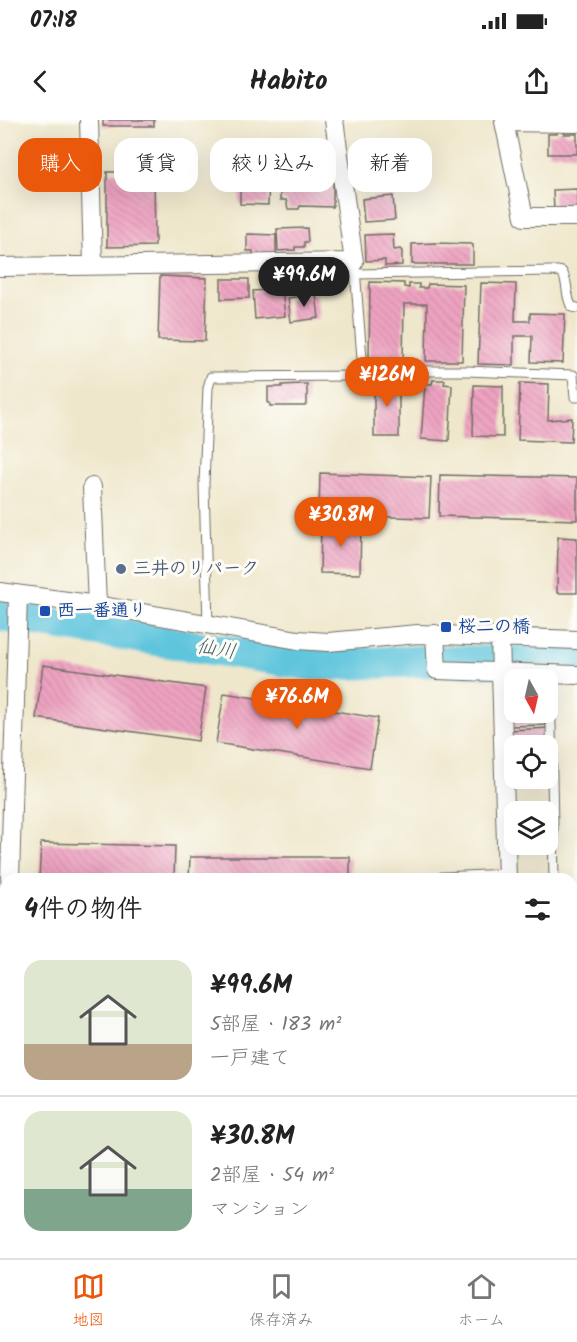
<!DOCTYPE html>
<html lang="ja">
<meta charset="utf-8">
<style>
:root{--surface:#fff;--page:#f2f2f2;--text:#222;--muted:#767676;--line:#e0e0e0;--accent:#ea580c}
body{margin:0;font-family:Kalam,"Klee One",sans-serif;background:var(--page);color:var(--text);height:100vh;display:flex;flex-direction:column;font-size:22px;white-space:nowrap}
*{box-sizing:border-box;margin:0}
p{font-size:20px;color:var(--muted)}
.icon{flex:none;width:33px;height:33px;fill:none;stroke:currentColor;stroke-width:2;stroke-linecap:round;stroke-linejoin:round}
.map{position:relative;flex:1;overflow:hidden}
.panel{position:absolute;left:0px;top:753px;width:578px;height:386px;display:flex;flex-direction:column;background:var(--surface);border-radius:18px 18px 0 0;box-shadow:0 6px 24px #0002}
.panel>*{flex:none}
.banner{position:absolute;left:18px;top:18px;width:542px;height:54px;display:flex;gap:12px}
.needle{width:39px;rotate:172deg}
.tools{position:absolute;left:504px;top:549px;display:grid;gap:12px}
.tools a{display:grid;place-items:center;width:54px;height:54px;border-radius:12px;background:var(--surface);box-shadow:0 6px 24px #0002;font-size:30px}
.price{position:absolute;translate:-50% -51px;padding:0 14px;border-radius:21px;background:var(--accent);color:#fff;font-size:20px;line-height:39px;filter:drop-shadow(0 2px 3px #0008)}
.price::after{content:'';position:absolute;left:50%;top:36px;width:18px;height:14px;margin-left:-9px;background:inherit;clip-path:polygon(0 0,100% 0,50% 100%)}
.price.selected{background:#222;color:#fff}
ul{padding:0;list-style:none}
li{display:flex;align-items:center;gap:18px;height:150px;padding:0 24px}
li+li{border-top:2px solid var(--line)}
li span{display:grid;place-items:center;flex:none;width:168px;height:120px;border-radius:18px;color:#555}
li>.icon{margin-inline-start:auto}
span .icon{width:72px;height:72px;fill:#fffc;stroke-width:1}
li b{font-size:26px}
h2{display:flex;justify-content:space-between;align-items:center;height:72px;padding:0 24px;font-size:26px}
.pill{padding:0 21px;border-radius:18px;background:var(--surface);box-shadow:0 6px 24px #0002;font-size:21px;line-height:54px}
.pill.selected{background:var(--accent);color:#fff}
.status{display:flex;justify-content:space-between;align-items:center;height:42px;padding:0 30px;background:var(--surface);direction:ltr}
.status svg{height:16px;fill:currentColor}
header{display:flex;justify-content:space-between;align-items:center;height:78px;padding:0 24px;background:var(--surface);font-size:27px;font-weight:700}
.tab-bar{display:flex;justify-content:space-around;align-items:center;height:84px;border-top:2px solid var(--line);background:var(--surface);font-size:16px;color:var(--muted)}
.tab-bar a{display:grid;justify-items:center;gap:3px}
.tab-bar .selected{color:var(--accent)}
.map>svg:first-child{display:block}
.lines{fill:none;stroke-linecap:round;stroke-linejoin:round}
.river{stroke:#5fc5dd;stroke-width:32}
.building{fill:url(#building-back-hatch)}
.lane-casing{stroke:#706d63;stroke-width:11}
.street-casing{stroke:#706d63;stroke-width:20}
.path{stroke:#706d63;stroke-width:3;stroke-dasharray:1.5 4.5;stroke-linecap:butt}
.lane{stroke:#fff;stroke-width:9}
.street{stroke:#fff;stroke-width:18}
.service-dot{fill:#5c6f8a;stroke:#fdfcf7;stroke-width:2}
.transit-dot{fill:#1a4fb4;stroke:#fdfcf7;stroke-width:2}
.labels{text-anchor:middle;dominant-baseline:central;stroke-width:6;stroke-linejoin:round;paint-order:stroke}
.service-label{font-size:18px;font-weight:bold;fill:#4e5e75;stroke:#fdfcf7;text-anchor:start}
.transit-label{font-size:18px;font-weight:bold;fill:#164399;stroke:#fdfcf7;text-anchor:start}
.water-label{font-size:20px;font-style:italic;fill:#3d6169;stroke:#fdfcf7}
</style>
<div class="status"><b>07:18</b><svg viewBox="0 0 49 12"><path d="M0 12V9h3v3zM5 12V6h3v6zM10 12V3h3v9zM15 12V0h3v12zM26 1h20v11H26zM47 4h2v5h-2z"/></svg></div>
<header><svg class="icon" aria-label="back" viewBox="0 0 24 24"><path d="M15 5l-7 7 7 7"/></svg>Habito<svg class="icon" aria-label="share" viewBox="0 0 24 24"><path d="M12 15V3M7 8l5-5 5 5M5 13v7h14v-7"/></svg></header>
<div class="map">
<svg width="577" height="1138" viewBox="0 0 577 1138">
<defs>
<pattern id="building-back-hatch" width="6" height="6" patternUnits="userSpaceOnUse" patternTransform="scale(1.5)"><rect width="6" height="6" fill="#eea3c1"/><path d="M-1 5l2 2M0 0l6 6M5-1l2 2" fill="none" stroke="#cc8ca6"/></pattern>
</defs>
<rect width="100%" height="100%" fill="#fdfcf7"/>
<filter id="ink" filterUnits="userSpaceOnUse"><feTurbulence type="fractalNoise" baseFrequency=".0167" numOctaves="2"/><feDisplacementMap in="SourceGraphic" scale="12" xChannelSelector="R" yChannelSelector="G"/><feConvolveMatrix kernelMatrix="1 2 1 2 8 2 1 2 1" color-interpolation-filters="sRGB"/></filter>
<filter id="wash" filterUnits="userSpaceOnUse"><feTurbulence type="fractalNoise" baseFrequency=".008" numOctaves="4" result="noise"/><feDisplacementMap in="SourceGraphic" scale="24" xChannelSelector="R" yChannelSelector="G"/><feGaussianBlur stdDeviation="1.35" result="paint"/><feColorMatrix in="noise" values="0 0 0 0 0 0 0 0 0 0 0 0 0 0 0 0 0 1.4 0 .05"/><feComposite in="paint" operator="in"/></filter>
<g filter="url(#wash)">
<rect width="100%" height="100%" fill="#efe7cb"/>
<g class="lines">
<!-- river -->
<path class="river" d="M0,495l313,50 109,-4 155,1"/>
</g>
<g id="blocks">
<!-- building -->
<path class="building" d="M103,0h51v6h-51z
M557,11h7v3h13v20h-29v-20h9z
M107,52h47l1,74 -48,1z
M240,53h29l-1,32 -28,-1z
M320,58h13v29l-33,-1 -1,3h-11l-2,-9h-6v-17h40z
M577,69v20l-23,1 -1,-20z
M393,76l2,24 -31,2 -2,-23z
M307,108l1,14h-4v5h-9v3l-17,1 -1,-22z
M247,114l29,1v21h-23v-5h-6z
M393,114l1,16 6,-1 2,2v14l-17,1v-6l-19,1 -1,-26z
M436,123l35,1 2,1v19h-61v-20z
M160,156l47,2 -2,63 -47,-1z
M221,159h28v19l-28,1z
M370,162l34,1v4l5,1v-4h10v4h8l1,-4 36,1 -2,76h-36l1,-57h-23l-1,57 -34,-1z
M481,163l35,1 -1,37h15v-8l35,1 -2,49 -32,-1 1,-26h-18v29l-36,-1z
M282,169l3,27 -30,3 -2,-28z
M316,174l3,24 -28,4 -3,-24z
M384,258l15,1v58h-25v-57z
M433,260h12l-1,4 8,1 -3,56 -28,-2 4,-55h7z
M520,263l29,1 -1,36 24,-2 -1,24 -53,-2z
M301,264h6v20l-2,2h-35v-3h-2v-16h14v-2z
M474,265l29,1v51l-30,-1z
M320,353l111,4 -2,41 -110,-3z
M440,355l137,3v42l-138,-4z
M321,402h40l-1,52 -40,-1z
M558,417l19,1v55h-20z
M43,545l163,23 -8,53 -162,-23z
M510,557l4,3v28h-4z
M224,573l154,25 -8,50 -154,-25z
M510,591l34,1 1,13 -34,1z
M549,608l-1,18h-34v10h-1l-2,-26z
M41,723l134,3 -1,33h-135z
M190,737h160v22h-161z
M230,1132h28v6h-28z"/>
</g>
</g>
<g filter="url(#ink)">
<use href="#blocks" fill-opacity="0" stroke="#706d63" stroke-width="1.5"/>
<g class="lines">
<defs>
<path id="lane" d="M355,149l8,102
M355,154l202,-3 5,1c7,11 3,25 10,35l5,1
M208,505l-4,-141 4,-96 3,-11 141,-1 11,-5h104l106,4 2,22h2
M550,555l4,204
M443,759l-1,-2 65,-3
M572,1036h5
M78,1132v6"/>
<path id="street" d="M89,0l4,145
M577,3l-73,-1 20,95h53
M0,147l354,-5 -20,-142
M92,367l5,118
M0,472l97,13 201,35 30,2 90,-8 159,6
M435,514l2,36 140,5
M500,516l7,243
M10,759l8,-284
M6,924l-3,114 3,80
M7,1132v6
M362,1132v6
M518,1132v6"/>
</defs>
<!-- lane casing -->
<use href="#lane" class="lane-casing"/>
<!-- street casing -->
<use href="#street" class="street-casing"/>
<!-- path -->
<path class="path" d="M572,990l5,-1"/>
<!-- lane -->
<use href="#lane" class="lane"/>
<!-- street -->
<use href="#street" class="street"/>
</g>
</g>
<!-- markers -->
<circle class="service-dot" cx="121" cy="449" r="6"/>
<g class="transit-dot">
<rect x="39" y="485" width="12" height="12" rx="3"/>
<rect x="440" y="501" width="12" height="12" rx="3"/>
</g>
<g class="labels">
<!-- service labels -->
<g class="service-label">
<text x="133" y="449">三井のリパーク</text>
</g>
<!-- transit labels -->
<g class="transit-label">
<text x="57" y="491">西一番通り</text>
<text x="458" y="507">桜二の橋</text>
</g>
<!-- water labels -->
<g class="water-label">
<text transform="translate(216 530) rotate(9)">仙川</text>
</g>
</g>
</svg>
<div class="tools">
<a><svg class="needle" viewBox="-14 -14 28 28"><path d="M0-13l5 13h-10z" fill="#e53935"/><path d="M0 13l5-13h-10z" fill="#767676"/></svg></a>
<a><svg class="icon" aria-label="locate" viewBox="0 0 24 24"><circle cx="12" cy="12" r="6"/><path d="M12 2v4M12 18v4M2 12h4M18 12h4"/></svg></a>
<a><svg class="icon" aria-label="layers" viewBox="0 0 24 24"><path d="M12 4l9 5-9 5-9-5zM3 14l9 5 9-5"/></svg></a>
</div>
<b class="price selected" style="left:304px;top:188px">¥99.6M</b>
<b class="price" style="left:387px;top:288px">¥126M</b>
<b class="price" style="left:341px;top:428px">¥30.8M</b>
<b class="price" style="left:297px;top:610px">¥76.6M</b>
<div class="banner">
<a class="pill selected">購入</a>
<a class="pill">賃貸</a>
<a class="pill">絞り込み</a>
<a class="pill">新着</a>
</div>
<section class="panel">
<h2>4件の物件<svg class="icon" aria-label="filters" viewBox="0 0 24 24"><path d="M4 7h16M4 17h16"/><circle cx="9" cy="7" r="2"/><circle cx="15" cy="17" r="2"/></svg></h2>
<ul>
<li><span style="background:linear-gradient(#dfe7d0 70%,#b9a48a 0)"><svg class="icon" aria-label="home" viewBox="0 0 24 24"><path d="M3 11l9-7 9 7M6 9v11h12V9"/></svg></span><div><b>¥99.6M</b><p>5部屋 · 183 m²</p><p>一戸建て</p></div></li>
<li><span style="background:linear-gradient(#dfe7d0 65%,#7fa58c 0)"><svg class="icon" aria-label="home" viewBox="0 0 24 24"><path d="M3 11l9-7 9 7M6 9v11h12V9"/></svg></span><div><b>¥30.8M</b><p>2部屋 · 54 m²</p><p>マンション</p></div></li>
</ul>
</section>
</div>
<nav class="tab-bar">
<a class="selected"><svg class="icon" aria-label="map" viewBox="0 0 24 24"><path d="M3 6l6-2 6 2 6-2v14l-6 2-6-2-6 2zM9 4v14M15 6v14"/></svg>地図</a>
<a><svg class="icon" aria-label="saved" viewBox="0 0 24 24"><path d="M7 4h10v16l-5-4-5 4z"/></svg>保存済み</a>
<a><svg class="icon" aria-label="home" viewBox="0 0 24 24"><path d="M3 11l9-7 9 7M6 9v11h12V9"/></svg>ホーム</a>
</nav>
